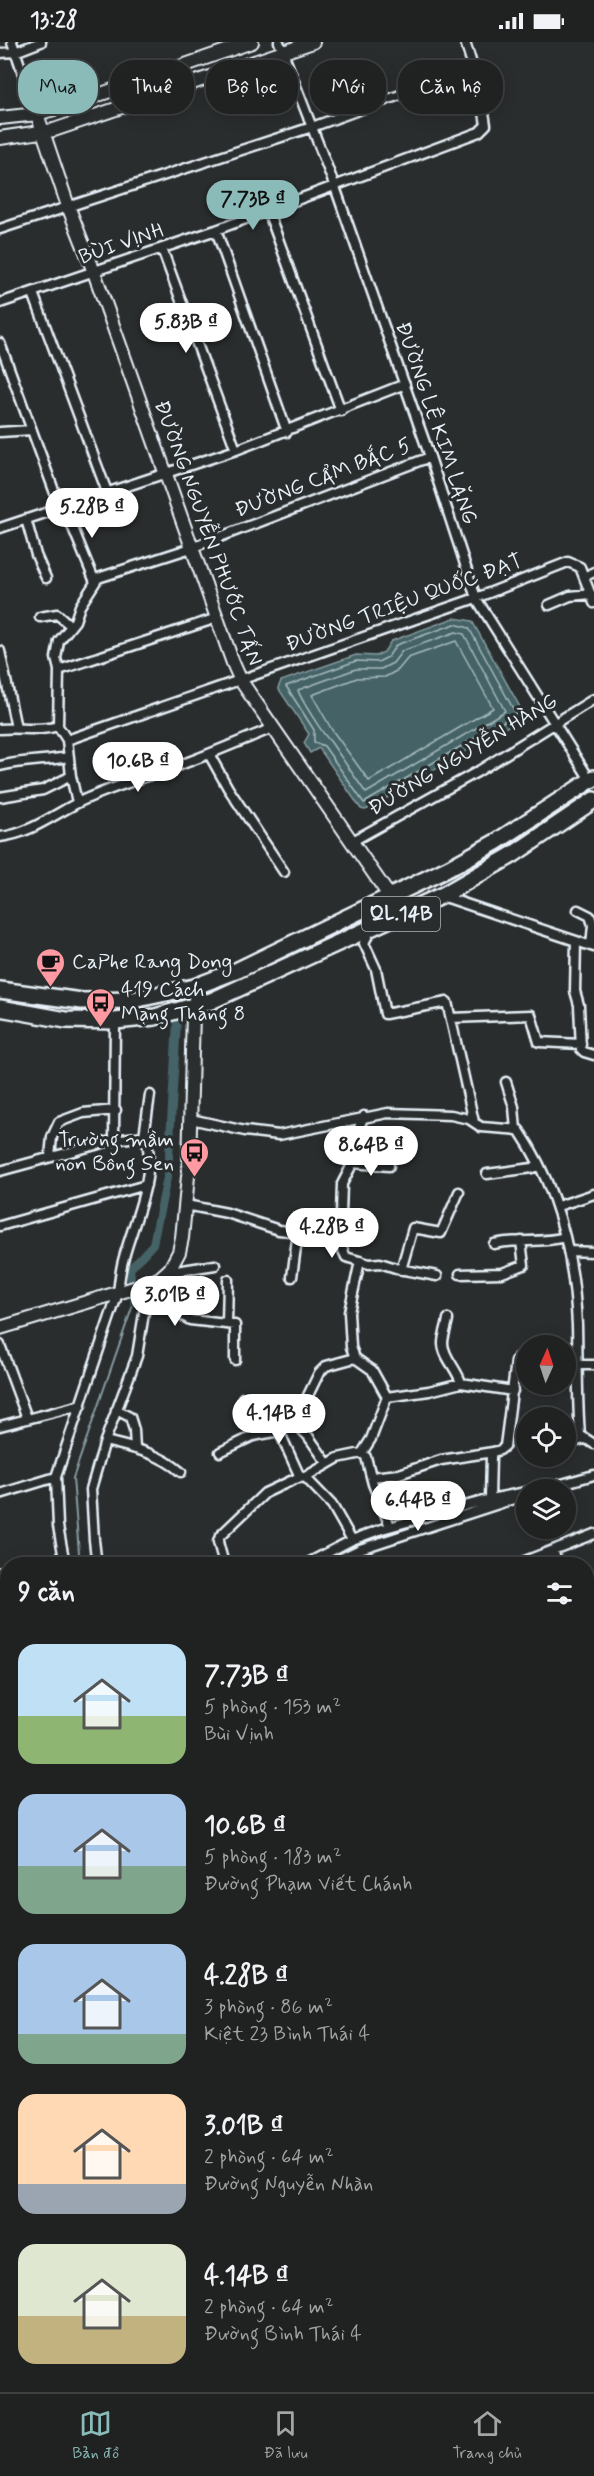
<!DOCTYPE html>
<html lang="vi">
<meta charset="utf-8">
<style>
:root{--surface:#202222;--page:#2d2f2f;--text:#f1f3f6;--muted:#a2a4a5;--line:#3d3f40;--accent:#8bbbb9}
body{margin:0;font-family:Mynerve,sans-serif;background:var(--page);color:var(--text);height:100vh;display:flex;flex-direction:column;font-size:22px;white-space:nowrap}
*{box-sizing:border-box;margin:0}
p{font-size:20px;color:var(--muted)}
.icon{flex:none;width:33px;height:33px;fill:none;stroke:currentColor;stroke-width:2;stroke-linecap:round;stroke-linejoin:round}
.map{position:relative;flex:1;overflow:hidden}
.details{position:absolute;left:0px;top:1515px;width:594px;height:836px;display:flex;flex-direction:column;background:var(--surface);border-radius:24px 24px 0 0;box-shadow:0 3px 15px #0003,0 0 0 2px var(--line)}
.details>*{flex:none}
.banner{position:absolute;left:18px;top:18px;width:558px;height:54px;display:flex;gap:12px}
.needle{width:39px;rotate:3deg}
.fabs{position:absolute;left:516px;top:1293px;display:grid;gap:12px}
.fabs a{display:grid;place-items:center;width:60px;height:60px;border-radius:50%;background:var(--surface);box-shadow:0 3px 15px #0003,0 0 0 2px var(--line);font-size:30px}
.price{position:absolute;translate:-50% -51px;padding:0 14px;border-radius:21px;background:#fff;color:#222;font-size:20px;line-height:39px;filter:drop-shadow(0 2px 3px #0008)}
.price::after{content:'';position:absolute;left:50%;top:36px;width:18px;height:14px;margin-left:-9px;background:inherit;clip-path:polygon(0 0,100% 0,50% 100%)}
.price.on{background:var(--accent);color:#111}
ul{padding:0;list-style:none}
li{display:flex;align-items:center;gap:18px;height:150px;padding:0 18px}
li span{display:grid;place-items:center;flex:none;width:168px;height:120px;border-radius:18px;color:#555}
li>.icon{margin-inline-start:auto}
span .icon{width:72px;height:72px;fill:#fffc;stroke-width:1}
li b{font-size:26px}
h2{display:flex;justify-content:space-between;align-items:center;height:72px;padding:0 18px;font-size:26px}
.pill{padding:0 21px;border-radius:24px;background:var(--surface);box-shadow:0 3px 15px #0003,0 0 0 2px var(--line);font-size:21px;line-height:54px}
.pill.on{background:var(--accent);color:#111}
.status{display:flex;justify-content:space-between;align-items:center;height:42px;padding:0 30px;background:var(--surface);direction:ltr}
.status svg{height:16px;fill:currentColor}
.menu{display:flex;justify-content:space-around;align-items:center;height:84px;border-top:2px solid var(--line);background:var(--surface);font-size:16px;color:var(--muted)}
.menu a{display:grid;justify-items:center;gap:3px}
.menu .on{color:var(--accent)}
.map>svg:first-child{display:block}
.green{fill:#61684e;stroke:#a4aca3;stroke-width:1.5}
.water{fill:#456466;stroke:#869ca0;stroke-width:1.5}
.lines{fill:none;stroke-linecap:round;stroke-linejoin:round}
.shore{stroke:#a7b9be;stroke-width:1.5}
.stream{stroke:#869ca0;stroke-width:2}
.canal{stroke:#456466;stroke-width:8}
.street-casing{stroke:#e8f1f8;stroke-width:13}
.secondary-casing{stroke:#e8f1f8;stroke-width:16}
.highway-casing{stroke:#e8f1f8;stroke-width:20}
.street{stroke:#2a2d2e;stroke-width:8}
.secondary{stroke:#2a2d2e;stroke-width:12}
.highway{stroke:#2a2d2e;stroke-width:15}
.labels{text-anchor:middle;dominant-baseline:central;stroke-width:6;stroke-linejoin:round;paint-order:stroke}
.shield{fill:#2a2d2e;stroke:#afb6bb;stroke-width:1.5}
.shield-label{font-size:20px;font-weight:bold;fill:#e8f1f8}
.street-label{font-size:21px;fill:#e8f1f8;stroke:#2a2d2e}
.poi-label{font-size:21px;fill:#e8f1f8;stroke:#2a2d2e;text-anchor:start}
</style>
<div class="status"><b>13:28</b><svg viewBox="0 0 49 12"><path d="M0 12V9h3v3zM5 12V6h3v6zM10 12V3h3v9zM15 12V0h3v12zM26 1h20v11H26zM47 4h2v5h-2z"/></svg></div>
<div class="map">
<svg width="594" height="2350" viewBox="0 0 594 2350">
<rect width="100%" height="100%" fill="#2a2d2e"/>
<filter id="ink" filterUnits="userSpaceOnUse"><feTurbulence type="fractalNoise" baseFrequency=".0167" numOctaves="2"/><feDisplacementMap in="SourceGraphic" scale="12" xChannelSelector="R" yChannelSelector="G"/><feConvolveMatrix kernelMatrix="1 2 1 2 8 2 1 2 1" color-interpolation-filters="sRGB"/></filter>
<g filter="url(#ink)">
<!-- green -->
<path class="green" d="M0,1899l7,8v91l-7,-8z"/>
<!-- water -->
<path class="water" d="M454,576l18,3 53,95 -155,92 -5,2 -4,-1 -42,-61 -9,5 -6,-10 5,-9 -31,-46 3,-7 75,-26 20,1 8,-4 7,-11z
M594,1998v307l-7,6 -1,-312z
M7,2338l1,5h552l-5,7h-555v-5z"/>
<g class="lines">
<!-- shore -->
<path class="shore" d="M455,582l14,4 47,86 -152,89 -40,-57 -10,-4v-12l-28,-44 70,-25 22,1 10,-5 8,-12z
M456,590l8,2 41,77 -139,82 -36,-52c-6,-5 -30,-43 -32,-51l58,-21h25l12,-6 9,-12z
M456,599l37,67 -124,73 -37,-51 -20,-35 45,-17 28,-1 13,-7 10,-12z"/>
<!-- stream -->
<path class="stream" d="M83,1522l-4,-11 -6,-75 61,-176"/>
<!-- canal -->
<path class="canal" d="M134,1260l-4,-33 23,-25 15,-71 9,-151"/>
<defs>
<path id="street" d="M12,0l25,72
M279,0l56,145 95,270 46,141 116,185
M0,11l15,-1 26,-10
M268,169l73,200
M0,187l312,-102 162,-59
M216,188l71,202
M162,207l74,201
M33,251l74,199
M0,261l216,-73 263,-98 7,-7c-4,-28 -12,-56 -21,-83
M0,301l60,164
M0,390l32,-2
M64,464l31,76
M26,477l10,36 10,23
M0,486l236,-78 169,-66
M584,535l10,-5
M549,563l21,-9 21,-2
M40,575l17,-3 14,12
M0,609l16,77
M59,628l158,-52
M0,687c19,-2 40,3 58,-3
M67,698l409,-142 92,-36 12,5 14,36
M209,712l19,34 56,84
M0,724c22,-6 46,-5 69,-9
M0,755l43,-7 28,-14
M77,760l-6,-26 -4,-36 -9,-14 1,-56 -3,-12 3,-17 16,-20 5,-15 18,-28 93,-30 239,-91
M0,795c32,-3 59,-27 88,-39 35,-15 72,-25 108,-39 26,-10 51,-21 77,-31
M351,800l126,-70 117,-73
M442,854l152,51
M578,868l12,6 3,9 -2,21
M371,887l-7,14 12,26 9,45 62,-12 27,120
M576,899l-1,50 4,14 2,44 3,3 10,3
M451,976l80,-3 8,27 42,2
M506,1040l8,25 2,23
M364,1074l-6,14 -1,25 -15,29 -2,60 6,13 23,7 11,-1 19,6 38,7
M191,1077l54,12 34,4 109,-22 63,2 18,4 12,8 38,3c39,58 55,126 58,195 1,37 0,73 3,110l14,9
M144,1094l6,-41
M114,1098l1,-119
M50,1115l2,-20 7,-15 24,-9 33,-3
M353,1121l36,3
M0,1129l114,-31 30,-4
M487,1132l45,-6 7,-3
M186,1163l41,8 52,17 19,2 42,-2
M558,1164l36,-12
M0,1184l146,-41
M494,1202c24,-6 47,0 71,-7
M568,1209l26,1
M173,1224l6,14 2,35 9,5 45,5v35
M401,1228l12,-42 28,5 18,-41
M176,1229l39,-6
M460,1232l42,-1 22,-8 -3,-24
M292,1235l6,-45
M227,1282l1,-44
M0,1303l27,73
M577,1323h17
M461,1341l52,8
M387,1355l42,-6 32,-8c-3,-13 -18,-26 -18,-40 0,-7 4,-16 5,-24
M243,1356l14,17 12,18
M116,1368l14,7 4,13 1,19
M295,1380l24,-49 7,-7 29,-8
M0,1384l81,-21
M279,1389l21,46
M105,1399c28,7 54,12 76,31
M566,1402l19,-5
M220,1410l33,-16 26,-5 14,-10 15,15 19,27
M362,1411l4,4 7,27 17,42
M305,1435l27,28 20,35
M372,1435l27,-3 42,-14 52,-8
M540,1448l54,-15
M0,1452l56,-17
M490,1457l1,-43 2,-4 7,-2 5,-4 11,-85 2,-4 8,-3
M553,1508l5,14
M65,1522l-7,-38 -2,-49 62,-184c1,-9 2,-19 4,-28 7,-33 39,-97 22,-129
M102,1522l-6,-7 -2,-17 -3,-51 14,-48 32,-85 9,-55 -2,-16
M224,1522l-6,-22 2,-6 45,-43 30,-14 10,-2 33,-19 24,-5 9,-14 16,-42 -15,-27 -17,-12 -4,-11 -2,-35 11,-51
M306,1522l46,-24 30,-11 108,-30 36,-7
M329,1522l31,-15 163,-53
M517,1522l77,-30
M586,1561l8,-3
M586,1601l8,19
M0,1622l8,-7
M0,1702l8,-7
M0,1713l8,-7
M0,1805l8,-7
M0,1892l8,7
M0,1998l8,8"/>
<path id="secondary" d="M37,72l31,92 26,66 139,391 8,18 149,216 9,18
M0,76l37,-4 41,-12 174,-60
M0,96l54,-8 259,-88
M0,1286l144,-43 16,-7 10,-9 9,-17 3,-14 7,-72 4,-153 3,-7 -2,-19
M0,1532l8,23
M586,1645l8,-3
M0,2165l8,-6"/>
<path id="highway" d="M0,948l82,11 51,-1 61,-13 44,-17 211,-102 47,-26 98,-64
M0,966l66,12 49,1 40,-4 56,-16 234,-107 69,-40 80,-54"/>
</defs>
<!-- street casing -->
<use href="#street" class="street-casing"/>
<!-- secondary casing -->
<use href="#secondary" class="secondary-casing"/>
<!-- highway casing -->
<use href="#highway" class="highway-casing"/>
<!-- street -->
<use href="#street" class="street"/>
<!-- secondary -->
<use href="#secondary" class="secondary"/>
<!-- highway -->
<use href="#highway" class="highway"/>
</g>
</g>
<!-- icons -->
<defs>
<symbol id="cafe-pin" viewBox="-11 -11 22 30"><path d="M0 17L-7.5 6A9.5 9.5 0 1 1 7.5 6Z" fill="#ff9aa2" stroke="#2a2d2e"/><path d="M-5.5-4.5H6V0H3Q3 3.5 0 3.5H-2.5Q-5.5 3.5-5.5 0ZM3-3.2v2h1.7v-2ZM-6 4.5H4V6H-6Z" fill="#111"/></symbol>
<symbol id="bus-pin" viewBox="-11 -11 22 30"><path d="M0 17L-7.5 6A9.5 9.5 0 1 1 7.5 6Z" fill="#ff9aa2" stroke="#2a2d2e"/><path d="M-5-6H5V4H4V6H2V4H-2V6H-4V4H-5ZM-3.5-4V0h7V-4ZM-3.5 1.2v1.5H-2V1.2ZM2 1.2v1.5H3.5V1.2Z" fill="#111"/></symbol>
</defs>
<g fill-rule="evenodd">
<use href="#cafe-pin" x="34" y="904" width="33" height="45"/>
<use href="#bus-pin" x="84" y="944" width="33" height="45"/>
<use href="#bus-pin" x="178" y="1094" width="33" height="45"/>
</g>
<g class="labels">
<!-- shield labels -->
<rect class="shield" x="362" y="855" width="78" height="34" rx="4.5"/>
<g class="shield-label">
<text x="401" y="872">QL.14B</text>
</g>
<!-- street labels -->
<g class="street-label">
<text transform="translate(121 202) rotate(-19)">BÙI VỊNH</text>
<text transform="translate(436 381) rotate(71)">ĐƯỜNG LÊ KIM LĂNG</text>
<text transform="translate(323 436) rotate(-21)">ĐƯỜNG CẨM BẮC 5</text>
<text transform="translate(208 491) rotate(70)">ĐƯỜNG NGUYỄN PHƯỚC TẤN</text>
<text transform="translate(404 561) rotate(-20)">ĐƯỜNG TRIỆU QUỐC ĐẠT</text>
<text transform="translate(463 713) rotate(-31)">ĐƯỜNG NGUYỄN HÀNG</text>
</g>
<!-- poi labels -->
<g class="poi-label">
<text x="72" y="920">CaPhe Rang Dong</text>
<text x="121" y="948">419 Cách<tspan x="121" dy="24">Mạng Tháng 8</tspan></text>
<text x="174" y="1098" text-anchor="end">Trường mầm<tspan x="174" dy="24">non Bông Sen</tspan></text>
</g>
</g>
</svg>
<div class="fabs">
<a><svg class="needle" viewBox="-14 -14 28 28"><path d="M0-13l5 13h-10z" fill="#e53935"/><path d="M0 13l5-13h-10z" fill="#a2a4a5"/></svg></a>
<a><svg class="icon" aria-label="locate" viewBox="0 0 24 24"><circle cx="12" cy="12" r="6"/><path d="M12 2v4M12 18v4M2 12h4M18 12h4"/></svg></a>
<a><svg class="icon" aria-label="layers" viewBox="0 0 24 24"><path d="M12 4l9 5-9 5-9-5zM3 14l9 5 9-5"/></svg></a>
</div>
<b class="price on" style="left:253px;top:189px">7.73B ₫</b>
<b class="price" style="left:186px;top:312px">5.83B ₫</b>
<b class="price" style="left:92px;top:497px">5.28B ₫</b>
<b class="price" style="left:138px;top:751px">10.6B ₫</b>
<b class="price" style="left:371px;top:1135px">8.64B ₫</b>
<b class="price" style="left:332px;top:1217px">4.28B ₫</b>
<b class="price" style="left:175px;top:1285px">3.01B ₫</b>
<b class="price" style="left:279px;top:1403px">4.14B ₫</b>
<b class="price" style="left:418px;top:1490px">6.44B ₫</b>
<div class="banner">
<a class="pill on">Mua</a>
<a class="pill">Thuê</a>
<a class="pill">Bộ lọc</a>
<a class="pill">Mới</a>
<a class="pill">Căn hộ</a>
</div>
<section class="details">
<h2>9 căn<svg class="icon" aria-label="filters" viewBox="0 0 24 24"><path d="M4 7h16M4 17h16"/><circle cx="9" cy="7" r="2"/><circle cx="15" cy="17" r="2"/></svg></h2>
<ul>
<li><span style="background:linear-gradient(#bfe0f5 60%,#8fb573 0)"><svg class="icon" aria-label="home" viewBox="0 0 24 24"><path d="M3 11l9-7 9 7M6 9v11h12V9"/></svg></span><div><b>7.73B ₫</b><p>5 phòng · 153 m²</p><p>Bùi Vịnh</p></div></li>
<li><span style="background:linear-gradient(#a9c7e8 60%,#7fa58c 0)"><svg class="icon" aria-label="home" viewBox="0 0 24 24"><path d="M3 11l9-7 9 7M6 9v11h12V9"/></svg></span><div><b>10.6B ₫</b><p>5 phòng · 183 m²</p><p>Đường Phạm Viết Chánh</p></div></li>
<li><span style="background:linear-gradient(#a9c7e8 75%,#7fa58c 0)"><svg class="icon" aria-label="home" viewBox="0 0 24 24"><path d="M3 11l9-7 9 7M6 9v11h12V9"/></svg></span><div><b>4.28B ₫</b><p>3 phòng · 86 m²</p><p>Kiệt 23 Bình Thái 4</p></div></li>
<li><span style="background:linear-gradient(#ffd9b3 75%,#9aa5b1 0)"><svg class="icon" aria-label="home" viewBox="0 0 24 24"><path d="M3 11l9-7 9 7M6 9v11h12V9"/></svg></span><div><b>3.01B ₫</b><p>2 phòng · 64 m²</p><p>Đường Nguyễn Nhàn</p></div></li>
<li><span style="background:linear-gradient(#dfe7d0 60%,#c2b280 0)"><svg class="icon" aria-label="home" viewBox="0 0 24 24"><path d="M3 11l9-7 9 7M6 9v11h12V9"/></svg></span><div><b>4.14B ₫</b><p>2 phòng · 64 m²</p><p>Đường Bình Thái 4</p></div></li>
</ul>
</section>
</div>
<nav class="menu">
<a class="on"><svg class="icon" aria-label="map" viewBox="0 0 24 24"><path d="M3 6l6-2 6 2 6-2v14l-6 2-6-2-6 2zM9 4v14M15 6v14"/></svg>Bản đồ</a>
<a><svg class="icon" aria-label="saved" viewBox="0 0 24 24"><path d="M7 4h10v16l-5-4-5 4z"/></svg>Đã lưu</a>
<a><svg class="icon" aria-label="home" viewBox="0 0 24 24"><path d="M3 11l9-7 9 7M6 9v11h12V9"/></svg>Trang chủ</a>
</nav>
